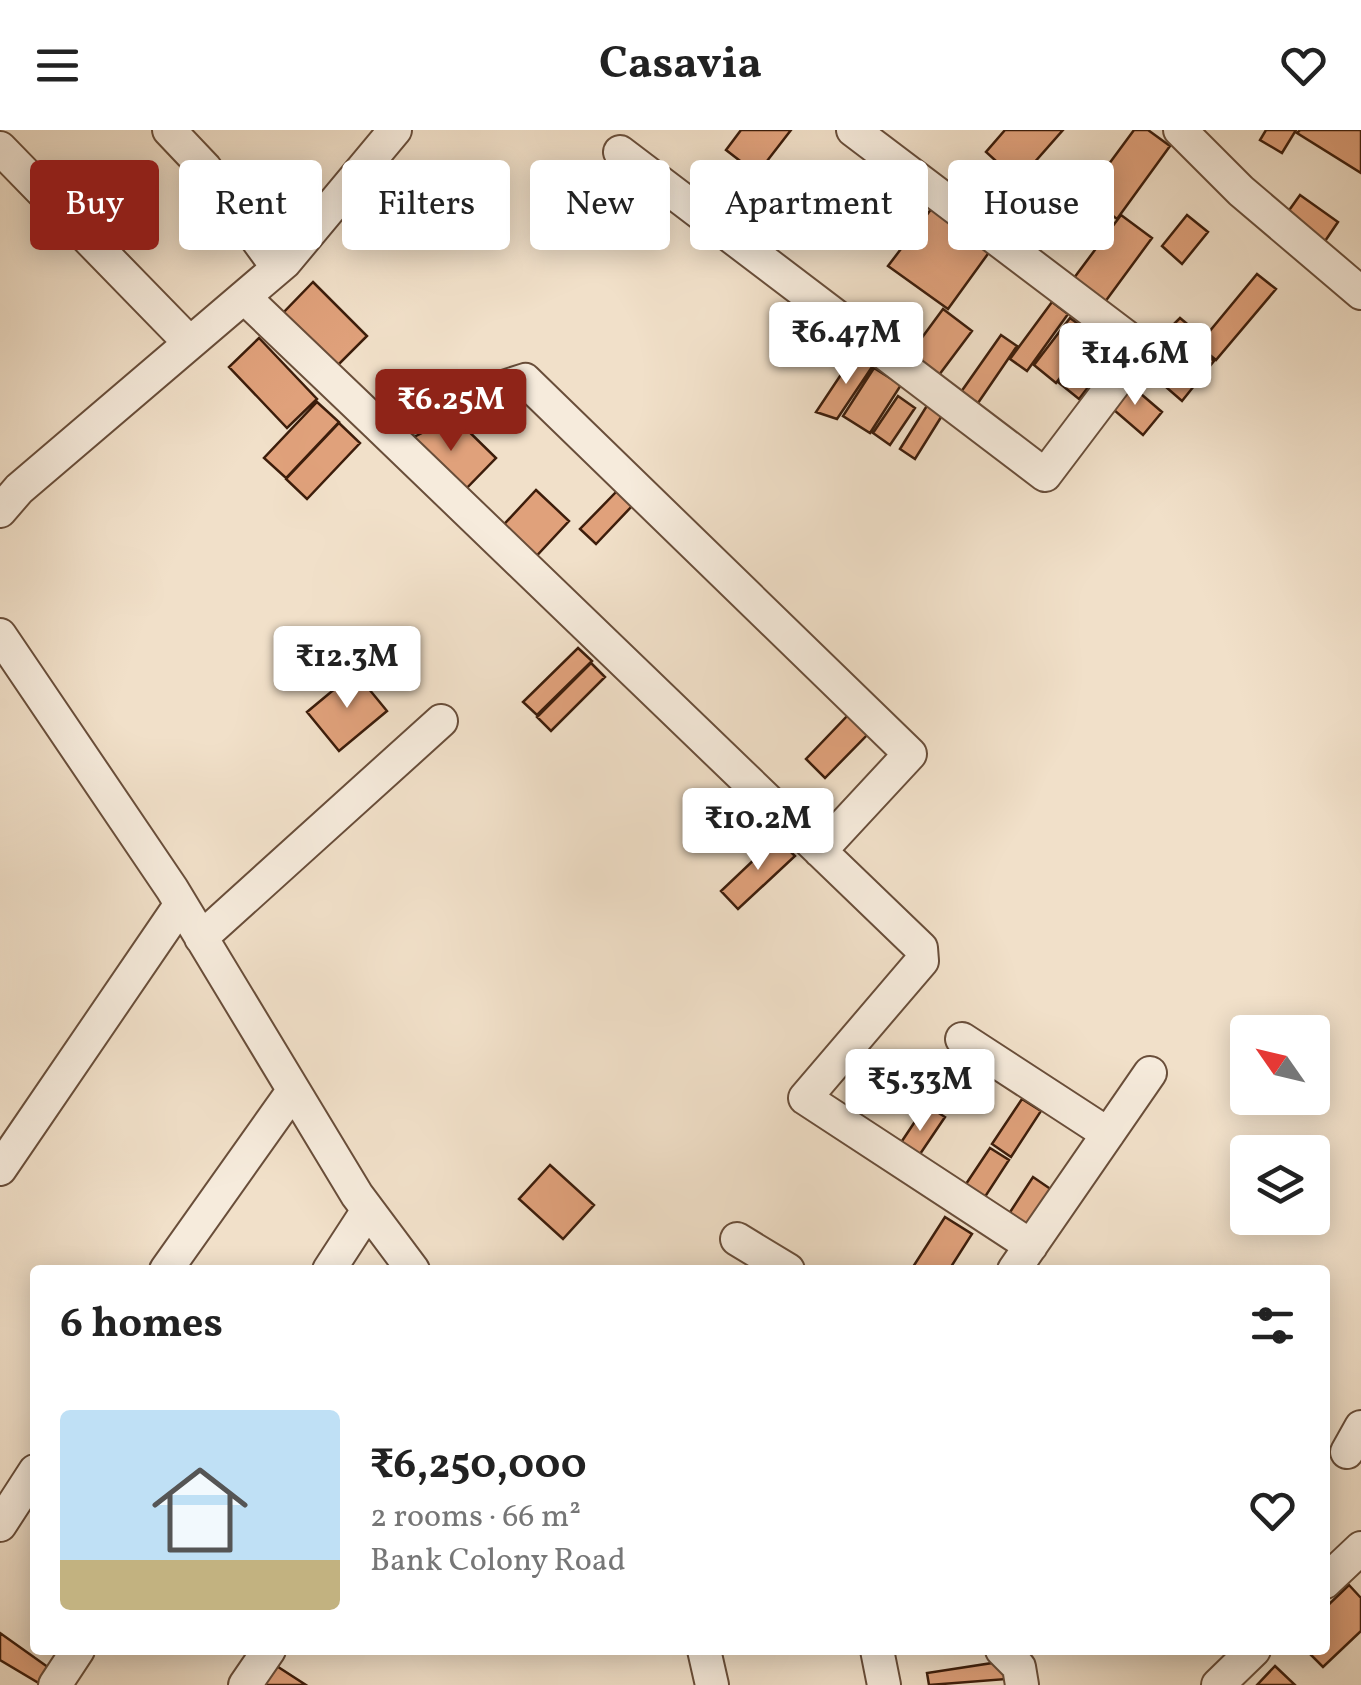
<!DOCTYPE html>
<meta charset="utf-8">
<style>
:root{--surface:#fff;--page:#f2f2f2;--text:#222;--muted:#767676;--line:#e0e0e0;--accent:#8f2418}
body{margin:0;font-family:Vollkorn,serif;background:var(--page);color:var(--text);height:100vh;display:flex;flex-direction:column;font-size:38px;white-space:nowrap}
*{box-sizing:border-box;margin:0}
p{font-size:32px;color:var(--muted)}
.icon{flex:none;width:55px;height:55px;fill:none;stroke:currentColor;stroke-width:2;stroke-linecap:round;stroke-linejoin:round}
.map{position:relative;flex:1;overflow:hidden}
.drawer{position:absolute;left:30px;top:1135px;width:1300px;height:390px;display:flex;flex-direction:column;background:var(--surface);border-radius:10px;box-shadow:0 5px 25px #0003}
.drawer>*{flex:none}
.banner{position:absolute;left:30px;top:30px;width:1302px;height:90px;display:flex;gap:20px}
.needle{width:65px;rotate:304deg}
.controls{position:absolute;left:1230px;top:885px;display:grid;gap:20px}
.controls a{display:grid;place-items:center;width:100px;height:100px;border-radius:10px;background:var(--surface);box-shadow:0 5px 25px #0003;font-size:50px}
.price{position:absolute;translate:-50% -85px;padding:0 22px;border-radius:10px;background:#fff;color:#222;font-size:32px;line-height:65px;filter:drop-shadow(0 2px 5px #0008)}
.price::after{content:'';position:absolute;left:50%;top:60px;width:30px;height:22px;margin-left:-15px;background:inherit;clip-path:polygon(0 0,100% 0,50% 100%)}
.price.on{background:var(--accent);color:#fff}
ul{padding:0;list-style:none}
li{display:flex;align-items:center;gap:30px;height:250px;padding:0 30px}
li+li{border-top:2px solid var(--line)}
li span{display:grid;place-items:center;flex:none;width:280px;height:200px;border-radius:10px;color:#555}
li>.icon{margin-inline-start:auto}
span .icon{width:120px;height:120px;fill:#fffc;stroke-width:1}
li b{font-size:42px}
h2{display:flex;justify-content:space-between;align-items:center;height:120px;padding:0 30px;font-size:42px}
.chip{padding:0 35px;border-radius:10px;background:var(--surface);box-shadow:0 5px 25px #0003;font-size:35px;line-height:90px}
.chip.on{background:var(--accent);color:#fff}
header{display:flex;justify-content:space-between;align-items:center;height:130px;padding:0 30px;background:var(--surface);font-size:45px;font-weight:700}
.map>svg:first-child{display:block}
.building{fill:#e0a17b;stroke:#3c1d0b;stroke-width:2.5}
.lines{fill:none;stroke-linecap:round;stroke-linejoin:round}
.minor-casing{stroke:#694e3a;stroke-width:36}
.minor{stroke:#f6ebdc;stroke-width:32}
</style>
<header><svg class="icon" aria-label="menu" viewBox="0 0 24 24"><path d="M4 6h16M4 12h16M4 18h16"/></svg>Casavia<svg class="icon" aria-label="heart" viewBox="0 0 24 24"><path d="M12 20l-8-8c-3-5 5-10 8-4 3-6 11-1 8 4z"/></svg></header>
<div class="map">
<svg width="1361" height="1555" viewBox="0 0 1361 1555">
<rect width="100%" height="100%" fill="#f1e0c9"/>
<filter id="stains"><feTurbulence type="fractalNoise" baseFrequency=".002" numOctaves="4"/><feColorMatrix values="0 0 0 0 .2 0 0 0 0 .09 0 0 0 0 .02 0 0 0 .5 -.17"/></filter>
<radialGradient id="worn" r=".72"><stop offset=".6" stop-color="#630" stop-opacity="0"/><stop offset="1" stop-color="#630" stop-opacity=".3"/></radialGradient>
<!-- building -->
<path class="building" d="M741,0h50l-34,44 -31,-24z
M1005,0h58l-45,51 -32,-29z
M1134,0h14l22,16 -53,73 -31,-24z
M1266,0h30l-14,23 -22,-13z
M1300,0h61v43l-64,-40z
M619,48l21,16 -40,54 -21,-16z
M1300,65l38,27 -19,28 -39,-27z
M932,78l58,43 -42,58 -60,-43z
M1121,85l31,23 -50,68 -31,-24z
M1187,85l21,17 -26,32 -20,-18z
M1257,144l19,15 -60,71 -43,-35 7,-7 24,20z
M313,152l54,54 -30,30 -54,-53z
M1052,172l16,12 -41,57 -17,-12z
M943,179l29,22 -39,52 -29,-21z
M1070,188l23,17 -37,48 -22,-18z
M1172,196l42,35 -32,40 -46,-40z
M1100,198l21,16 -42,55 -21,-17z
M1001,205l16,11 -39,57 -17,-11z
M259,208l58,61 -30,29 -58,-61z
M856,222l18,12 -37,55 -21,-7z
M874,238l27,17 -31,48 -27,-17z
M1127,252l35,30 -19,23 -36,-31z
M898,266l17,12 -25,37 -17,-12z
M317,272l22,20 -53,56 -22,-20z
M928,274l15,10 -28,45 -15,-10z
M454,287l42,41 -38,39 -56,-54z
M339,293l21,20 -53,56 -21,-20z
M536,360l33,31 -40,43 -33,-31z
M618,360l15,15 -37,39 -16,-15z
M578,518l14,13 -55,54 -14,-13z
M591,533l14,14 -54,54 -14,-14z
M355,542l32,39 -48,40 -32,-39z
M850,583l20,19 -45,46 -19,-19z
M777,708l18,18 -57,53 -17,-18z
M1022,969l19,12 -30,46 -19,-13z
M926,975l19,12 -31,46 -18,-13z
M990,1018l19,12 -30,46 -19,-13z
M550,1035l44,40 -31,34 -44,-40z
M1033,1047l19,13 -31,45 -18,-12z
M945,1087l27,17 -23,36h-38z
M1349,1455l12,13v33l-38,36 -17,-17h19v-42z
M0,1503l52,37 -10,15 -42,-25z
M999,1532l8,17 -78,6 -2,-12z
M272,1533l34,22h-49z
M1275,1536l20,19h-38z"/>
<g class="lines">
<defs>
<path id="minor" d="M169,0l36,38 73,100
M1180,0l61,61 120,102
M0,18l190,195
M620,22l425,323 96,-127 -288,-218
M244,167l136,130
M0,381l19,-22 266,-227 110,-132
M0,505l172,254 185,306 56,75
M820,721l90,-97 -385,-374 -145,47 541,521 1,13 -117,137 226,148
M201,808l240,-217
M962,909l146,95
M0,1039l181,-265
M737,1109l51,31
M166,1140l127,-179
M329,1140l39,-60
M1014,1140l136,-197
M1347,1322l14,-25
M0,1395l35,-54
M1325,1452l36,-34
M704,1520l8,35
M877,1520l7,35
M1002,1520l17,17 3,18
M55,1555l23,-35
M245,1555l24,-35
M1218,1555l36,-35"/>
</defs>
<!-- minor casing -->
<use href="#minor" class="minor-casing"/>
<!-- minor -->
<use href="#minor" class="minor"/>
</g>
<rect width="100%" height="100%" filter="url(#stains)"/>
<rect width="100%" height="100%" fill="url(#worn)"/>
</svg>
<div class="controls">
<a><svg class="needle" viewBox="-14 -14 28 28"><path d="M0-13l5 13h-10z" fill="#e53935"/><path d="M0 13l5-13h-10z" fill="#767676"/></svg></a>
<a><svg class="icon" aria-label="layers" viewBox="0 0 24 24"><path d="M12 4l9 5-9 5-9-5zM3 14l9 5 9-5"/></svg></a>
</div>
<b class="price" style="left:846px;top:257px">₹6.47M</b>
<b class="price" style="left:1135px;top:278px">₹14.6M</b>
<b class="price on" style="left:451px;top:324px">₹6.25M</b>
<b class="price" style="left:347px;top:581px">₹12.3M</b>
<b class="price" style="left:758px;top:743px">₹10.2M</b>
<b class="price" style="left:920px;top:1004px">₹5.33M</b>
<div class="banner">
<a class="chip on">Buy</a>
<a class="chip">Rent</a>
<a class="chip">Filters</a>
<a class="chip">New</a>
<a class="chip">Apartment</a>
<a class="chip">House</a>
</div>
<section class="drawer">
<h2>6 homes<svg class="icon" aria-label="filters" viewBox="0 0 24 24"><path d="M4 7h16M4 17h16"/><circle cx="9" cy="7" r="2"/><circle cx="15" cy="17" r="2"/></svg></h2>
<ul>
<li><span style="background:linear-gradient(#bfe0f5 75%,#c2b280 0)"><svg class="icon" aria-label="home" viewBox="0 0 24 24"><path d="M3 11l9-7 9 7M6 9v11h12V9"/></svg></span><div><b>₹6,250,000</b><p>2 rooms · 66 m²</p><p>Bank Colony Road</p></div><svg class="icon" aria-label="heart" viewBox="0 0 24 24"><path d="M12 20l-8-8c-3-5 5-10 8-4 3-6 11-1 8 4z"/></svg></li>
</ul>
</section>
</div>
